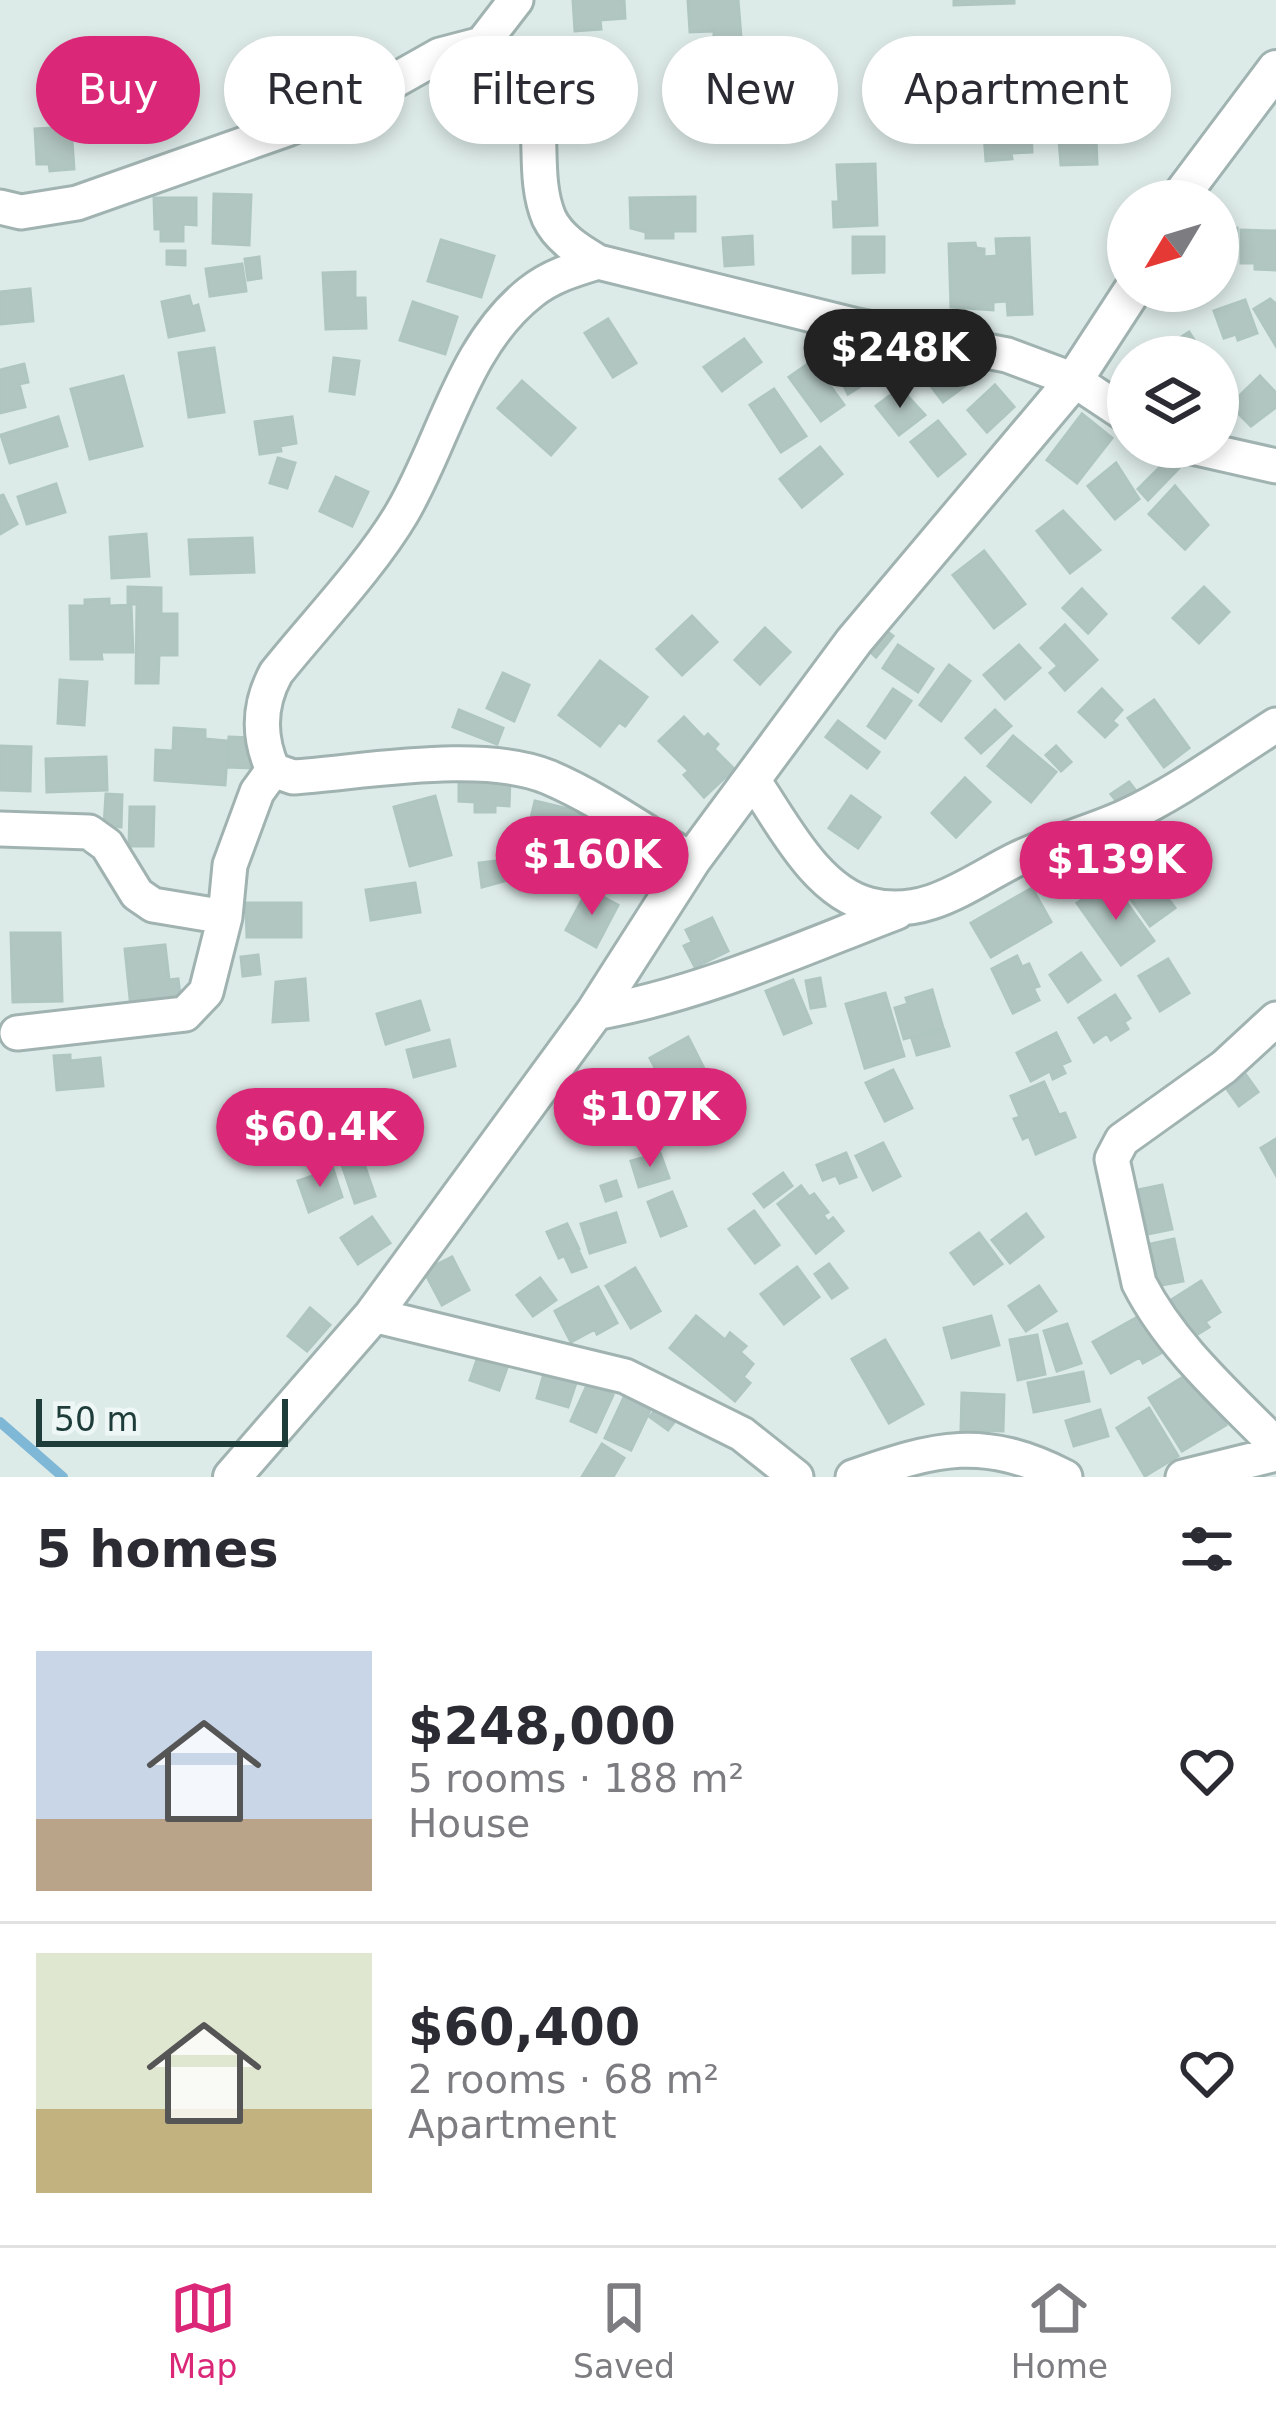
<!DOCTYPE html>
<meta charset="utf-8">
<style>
:root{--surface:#fff;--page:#f2f2f3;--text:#2b2b33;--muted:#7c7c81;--line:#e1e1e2;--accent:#db2777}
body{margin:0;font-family:"DejaVu Sans",sans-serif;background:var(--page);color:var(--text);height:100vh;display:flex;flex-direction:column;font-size:45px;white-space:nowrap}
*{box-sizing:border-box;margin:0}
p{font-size:39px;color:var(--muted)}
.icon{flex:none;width:66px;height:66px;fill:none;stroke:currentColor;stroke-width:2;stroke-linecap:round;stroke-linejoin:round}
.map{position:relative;height:1477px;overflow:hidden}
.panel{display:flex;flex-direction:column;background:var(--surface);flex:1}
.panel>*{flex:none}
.banner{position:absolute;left:36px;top:36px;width:1206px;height:108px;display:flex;gap:24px}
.needle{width:78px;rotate:232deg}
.tools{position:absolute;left:1107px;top:180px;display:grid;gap:24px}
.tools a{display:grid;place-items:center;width:132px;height:132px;border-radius:50%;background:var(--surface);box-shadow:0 6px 18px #0003;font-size:60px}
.scale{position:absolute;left:36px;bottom:30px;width:252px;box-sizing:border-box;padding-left:12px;border:6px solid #1d3c3a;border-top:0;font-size:33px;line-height:42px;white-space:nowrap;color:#1d3c3a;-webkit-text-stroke:9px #eef7f5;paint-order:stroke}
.price{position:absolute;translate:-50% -102px;padding:0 27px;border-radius:42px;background:var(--accent);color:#fff;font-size:39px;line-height:78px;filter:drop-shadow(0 3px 6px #0008)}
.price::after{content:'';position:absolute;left:50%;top:72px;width:36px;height:27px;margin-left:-18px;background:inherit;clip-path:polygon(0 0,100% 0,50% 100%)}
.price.active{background:#222;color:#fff}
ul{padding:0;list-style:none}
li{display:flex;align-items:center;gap:36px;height:300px;padding:0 36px}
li+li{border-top:3px solid var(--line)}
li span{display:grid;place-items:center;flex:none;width:336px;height:240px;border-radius:0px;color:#555}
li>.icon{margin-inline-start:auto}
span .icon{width:144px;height:144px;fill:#fffc;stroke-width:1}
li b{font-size:51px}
h2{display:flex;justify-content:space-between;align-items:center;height:144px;padding:0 36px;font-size:51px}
.pill{padding:0 42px;border-radius:54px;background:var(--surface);box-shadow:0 6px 18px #0003;font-size:42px;line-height:108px}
.pill.active{background:var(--accent);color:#fff}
.menu{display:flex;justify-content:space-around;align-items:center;height:168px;border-top:3px solid var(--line);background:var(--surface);font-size:33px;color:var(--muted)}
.menu a{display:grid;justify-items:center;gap:6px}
.menu .active{color:var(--accent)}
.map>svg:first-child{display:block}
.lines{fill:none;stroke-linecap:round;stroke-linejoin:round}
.stream{stroke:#7fb7d6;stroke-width:10}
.building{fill:#b2c6c1;stroke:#afc5c0;stroke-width:3}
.minor-casing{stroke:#a0b3b0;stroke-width:39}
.tertiary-casing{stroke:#a0b3b0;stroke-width:42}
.minor{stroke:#fff;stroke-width:33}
.tertiary{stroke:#fff;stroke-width:36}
</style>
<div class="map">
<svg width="1276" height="1477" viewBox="0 0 1276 1477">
<rect width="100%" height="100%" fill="#ddebe8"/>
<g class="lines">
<!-- stream -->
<path class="stream" d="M0,1422l63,55"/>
</g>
<!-- building -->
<path class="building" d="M573,0h51l1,18 -25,2 1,9 -26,2z
M688,0h50l3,37 -27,2v-8l-24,1z
M954,0h60v3l-60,2z
M775,117h24v18h-24z
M71,127l3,42 -24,2 -1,-7h-12l-2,-35z
M1031,132l1,20 -21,1 1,6 -26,2 -2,-27z
M1096,139l1,25 -36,1 -2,-25z
M875,164l2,61 -43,2 -1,-25h6l-2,-37z
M214,194l37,1 -2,50 -36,-2z
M695,197v34h-22v7h-27v-6l-15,-4 -1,-30z
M154,198h42v27l-13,-1v17h-22v-12h-6z
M1218,228h19v23h-19z
M1241,230l35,1v39l-21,-1v-6h-14z
M752,236l1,28 -28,2 -2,-28z
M853,237h31v35l-31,1z
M1029,238l3,76 -24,1 -1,-14 -14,1v8l-42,-3 -2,-63 26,-1 1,5 8,1v8l13,-1 -1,-17z
M441,240l53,16 -13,41 -53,-16z
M167,251h18v14l-18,-1z
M259,257l2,21 -13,2 -3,-21z
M242,264l4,27 -36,5 -4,-27z
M355,272v26h10l1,30 -40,1 -3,-56z
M30,289l3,32 -33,3v-32z
M189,296l3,11 6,-2 6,25 -35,7 -7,-35z
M1270,299l6,5v42l-22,-37z
M1245,300l12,33 -19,7 -2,-6 -12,4 -10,-27z
M413,302l44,15 -12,37 -45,-14z
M608,319l28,44 -23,14 -28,-44z
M1189,332l16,25h-44l-3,-5z
M744,339l17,23 -39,29 -18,-24z
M214,348l10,64 -35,5 -10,-64z
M868,348l12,26 -32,20 -15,-30z
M955,356l18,24 -30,22 -18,-24z
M334,358l25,3 -5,33 -24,-3z
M812,361l32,44 -23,16 -32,-44z
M24,364l4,18 -9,2 6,23 -25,6v-43z
M123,376l19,70 -52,13 -19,-70z
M1260,376l16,17v14l-25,19 -21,-21z
M522,381l53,47 -24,27 -53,-47z
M995,385l19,22 -27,25 -19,-22z
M900,388l25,27 -26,20 -23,-29z
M774,389l32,47 -25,16 -31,-47z
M1082,414l30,24 -35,45 -30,-23z
M58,417l9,29 -57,17 -9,-28z
M292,417l4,26 -16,3 1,5 -21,3 -5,-32z
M938,421l27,33 -27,22 -27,-34z
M820,447l22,27 -40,33 -22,-28z
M278,458l17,5 -8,25 -17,-5z
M1169,458l10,10 -31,32 -10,-11z
M1116,463l23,36 -24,20 -27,-33z
M336,477l32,15 -16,34 -32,-15z
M56,484l9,28 -38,12 -9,-27z
M1175,486l33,39 -23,24 -36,-35z
M3,495l14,29 -17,10v-38z
M1063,511l37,39 -30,23 -33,-42z
M146,534l3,42 -37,2 -2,-41z
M252,538l2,34 -63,2 -2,-34z
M984,551l41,53 -31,24 -41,-53z
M128,587l33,1v26h16v41h-18l-1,28h-22l1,-79h-9z
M1204,587l25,25 -30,31 -26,-25z
M1082,589l24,25 -18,19 -25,-25z
M109,599v7l22,-1 2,47h-32l1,7h-31l-1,-53h15v-6z
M692,616l25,26 -35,33 -25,-26z
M1065,625l32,35 -32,30 -15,-17 8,-7 -17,-18z
M881,627l12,9 -17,21 -11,-10z
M765,628l25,24 -30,32 -25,-24z
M898,645l35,24 -15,23 -35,-24z
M1019,645l21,23 -35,31 -21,-24z
M600,661l47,36 -22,29 -6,-4 -19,24 -41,-31z
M949,665l21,16 -29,40 -21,-16z
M503,673l26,12 -15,36 -27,-13z
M60,680l27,2 -3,43 -26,-2z
M893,689l18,12 -26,37 -17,-12z
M1102,689l20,21 -10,11 5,4 -12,12 -26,-25z
M1154,700l35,48 -25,19 -36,-49z
M459,710l44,18 -6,16 -44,-17z
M995,710l16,16 -30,27 -15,-15z
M684,717l20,21 4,-4 10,10 -4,5 20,20 -30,28 -20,-22 5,-4 -30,-30z
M838,721l41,31 -12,16 -41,-31z
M174,728l31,2v9l23,2 -3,44 -70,-5 1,-30 17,1z
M1013,736l43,36 -25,30 -43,-36z
M229,737l24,1 -1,30 -24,-1z
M0,746l31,1 -1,44 -30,-1z
M1056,746l15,16 -10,9 -15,-16z
M106,757l1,33 -60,2 -1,-33z
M459,778l51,2 -1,26 -14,-1v7h-20v-10l-16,-1z
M965,778l25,24 -34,35 -24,-24z
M1129,782l10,13 -18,12 -10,-13z
M106,794l16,1 -1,32 -17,-1z
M435,796l16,59 -41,11 -16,-59z
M851,796l29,21 -22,31 -29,-20z
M535,801l47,11 -8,34 -47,-11z
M130,807h24l-1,39h-24z
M527,849l40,10 -3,16 -41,-10z
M505,860l3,20 -26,7 -3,-24z
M1152,878l23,30 -25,18 -22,-31z
M415,883l5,29 -49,8 -5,-30z
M1104,884l6,9 6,-5 38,53 -33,24 -44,-62z
M1032,888l19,34 -60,35 -20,-34z
M588,889l30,16 -22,42 -30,-17z
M246,903h55v34h-54z
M712,918l16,33 -33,16 -11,-21 8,-4 -6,-12z
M11,933h49l2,68 -49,1z
M165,945l4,35 9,-1 3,24 -50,5 -6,-59z
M1081,953l19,27 -32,22 -18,-27z
M258,955l2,19 -17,2 -2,-19z
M1017,956l5,11 7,-3 10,22 -6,2 6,12 -26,13 -21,-44z
M1168,959l21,34 -29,18 -21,-35z
M820,978l5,28 -14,2 -5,-27z
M305,979l3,41 -35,2 3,-40z
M793,980l18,43 -27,11 -18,-43z
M932,990l11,38 -39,11 -9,-31 13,-4 -2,-6z
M885,993l19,63 -39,12 -19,-64z
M1115,995l15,23 -6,4 4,7 -17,11 -4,-7 -13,9 -15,-24z
M420,1001l9,29 -43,14 -9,-30z
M944,1030l5,16 -32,9 -5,-16z
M1056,1033l14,28 -9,4 4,8 -12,6 -3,-8 -19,10 -14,-28z
M688,1037l27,53 -31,16 -14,-27 -7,4 -13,-25z
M449,1040l6,26 -41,11 -7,-27z
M70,1055v6l30,-3 3,28 -46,4 -3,-34z
M893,1070l19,38 -27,13 -19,-38z
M1246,1075l12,17 -19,14 -12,-17z
M1044,1082l15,33 6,-2 10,24 -39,17 -7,-18 -6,3 -9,-20 6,-2 -9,-21z
M349,1117l13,35 -23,8 -12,-36z
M1276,1139v36l-15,-27z
M883,1143l17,33 -27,14 -17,-34z
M660,1153l9,25 -30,9 -8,-26z
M846,1153l10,24 -16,6 -4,-8 -13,5 -6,-15z
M362,1158l13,38 -20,7 -13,-38z
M333,1169l9,28 -33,15 -11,-31z
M783,1173l9,13 -28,21 -10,-13z
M616,1181l5,15 -15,5 -5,-15z
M1162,1185l10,44 -24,5 -10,-44z
M801,1186l8,11 5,-3 14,18 -5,3 5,7 5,-4 10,13 -27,22 -38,-49z
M672,1192l14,34 -25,10 -13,-34z
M754,1211l25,34 -24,18 -26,-34z
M616,1213l9,29 -35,11 -9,-29z
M1026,1214l17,23 -33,26 -18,-23z
M372,1217l18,26 -32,21 -17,-26z
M567,1224l12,25 -20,9 -12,-26z
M979,1233l23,31 -28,20 -23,-31z
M1174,1239l9,42 -37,7 -9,-41z
M579,1252l7,15 -14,5 -7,-15z
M452,1257l17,33 -27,15 -18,-34z
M829,1264l18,24 -15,10 -17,-24z
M797,1267l22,30 -35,27 -23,-30z
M635,1268l25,43 -29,17 -25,-42z
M540,1278l16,22 -23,16 -16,-21z
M1201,1281l19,31 -15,10 4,5 -21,13 -23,-36z
M1039,1286l17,25 -30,20 -17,-25z
M598,1287l19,36 -20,11 -2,-5 -24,13 -16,-31z
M310,1308l20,17 -23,26 -19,-15z
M1150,1310l18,32 -8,4 3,6 -20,11 -3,-6 -29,16 -18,-31z
M696,1316l29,24 5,-7 16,13 -6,6 13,12 -10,13 7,6 -15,18 -65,-53z
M991,1316l8,29 -47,13 -8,-30z
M1067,1324l14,39 -24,8 -13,-40z
M1037,1335l8,39 -27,6 -8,-40z
M885,1340l38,64 -34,19 -37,-64z
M479,1354l29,11 -9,25 -29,-10z
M546,1367l32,10 -10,30 -31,-9z
M1193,1371l33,54 -44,26 -33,-53z
M1083,1372l6,29 -55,11 -6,-29z
M588,1383l25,12 -17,37 -25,-11z
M626,1393l26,13 -21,44 -26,-12z
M962,1393l42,2 -1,36 -42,-1z
M661,1402l18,14 -11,14 -18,-13z
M1149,1408l29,48 -33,20 -28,-48z
M1100,1410l8,26 -34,10 -8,-25z
M602,1444l22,14 -11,19h-31z"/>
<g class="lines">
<defs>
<path id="minor" d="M482,44l34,-44
M0,207l21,5 56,-9 210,-74 82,-34 71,-40 42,-11c85,30 41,113 67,174 10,21 31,33 49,44l259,64 150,29 67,25 54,36
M598,262c-23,7 -47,14 -67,30 -68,53 -87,150 -129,221 -32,54 -86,110 -126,160 -17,31 -18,64 -3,97l20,7c71,-5 190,-27 255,0 50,21 98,56 144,83
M1192,447l84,19
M753,780c29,42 63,112 117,125 56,14 99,-22 145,-45 36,-18 76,-27 112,-44 53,-25 100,-60 149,-91
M0,829l89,3 18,13 30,49 16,11 72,12
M594,1013c105,-18 204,-63 303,-101
M1276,1019l-52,48 -102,73 -10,19 27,124c32,63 88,112 137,162
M17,1033l168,-19 21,-22 19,-75 5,-52 27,-73 16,-22
M373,1315l252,61 117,58 54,43
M853,1477c83,-29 130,-42 212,0
M1183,1477l93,-23"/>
<path id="tertiary" d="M1177,201l99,-132
M232,1477l141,-162 221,-302 98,-153 162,-219 220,-261 58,-89"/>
</defs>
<!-- minor casing -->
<use href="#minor" class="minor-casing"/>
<!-- tertiary casing -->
<use href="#tertiary" class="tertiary-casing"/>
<!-- minor -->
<use href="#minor" class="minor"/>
<!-- tertiary -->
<use href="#tertiary" class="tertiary"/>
</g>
</svg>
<div class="tools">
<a><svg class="needle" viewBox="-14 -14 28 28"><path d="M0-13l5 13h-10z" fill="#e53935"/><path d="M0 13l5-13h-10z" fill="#7c7c81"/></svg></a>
<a><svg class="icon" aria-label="layers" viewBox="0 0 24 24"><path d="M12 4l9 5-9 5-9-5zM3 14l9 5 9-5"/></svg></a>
</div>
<div class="scale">50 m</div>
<b class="price active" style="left:900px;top:411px">$248K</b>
<b class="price" style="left:592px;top:918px">$160K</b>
<b class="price" style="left:1116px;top:923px">$139K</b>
<b class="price" style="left:650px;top:1170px">$107K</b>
<b class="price" style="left:320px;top:1190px">$60.4K</b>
<div class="banner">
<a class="pill active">Buy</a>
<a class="pill">Rent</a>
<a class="pill">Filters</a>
<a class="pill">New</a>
<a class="pill">Apartment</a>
</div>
</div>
<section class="panel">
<h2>5 homes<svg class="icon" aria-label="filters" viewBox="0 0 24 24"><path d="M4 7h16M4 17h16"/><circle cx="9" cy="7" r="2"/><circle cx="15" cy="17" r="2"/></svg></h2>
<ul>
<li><span style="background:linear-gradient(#c9d6e8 70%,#b9a48a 0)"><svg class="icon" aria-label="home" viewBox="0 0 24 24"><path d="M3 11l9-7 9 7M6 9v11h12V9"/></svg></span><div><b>$248,000</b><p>5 rooms · 188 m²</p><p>House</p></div><svg class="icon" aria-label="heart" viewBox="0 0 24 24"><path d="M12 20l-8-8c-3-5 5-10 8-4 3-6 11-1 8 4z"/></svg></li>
<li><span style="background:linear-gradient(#dfe7d0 65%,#c2b280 0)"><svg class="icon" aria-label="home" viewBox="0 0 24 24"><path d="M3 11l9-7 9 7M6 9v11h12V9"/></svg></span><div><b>$60,400</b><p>2 rooms · 68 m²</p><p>Apartment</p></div><svg class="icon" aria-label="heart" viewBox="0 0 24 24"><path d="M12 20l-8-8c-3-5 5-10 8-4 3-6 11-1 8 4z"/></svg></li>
</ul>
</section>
<nav class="menu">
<a class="active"><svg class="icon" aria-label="map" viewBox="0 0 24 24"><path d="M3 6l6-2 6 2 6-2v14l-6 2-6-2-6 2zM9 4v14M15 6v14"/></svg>Map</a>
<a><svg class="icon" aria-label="saved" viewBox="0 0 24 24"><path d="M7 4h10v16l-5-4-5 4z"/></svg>Saved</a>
<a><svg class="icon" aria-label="home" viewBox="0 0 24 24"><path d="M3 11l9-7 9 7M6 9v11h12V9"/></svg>Home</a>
</nav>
